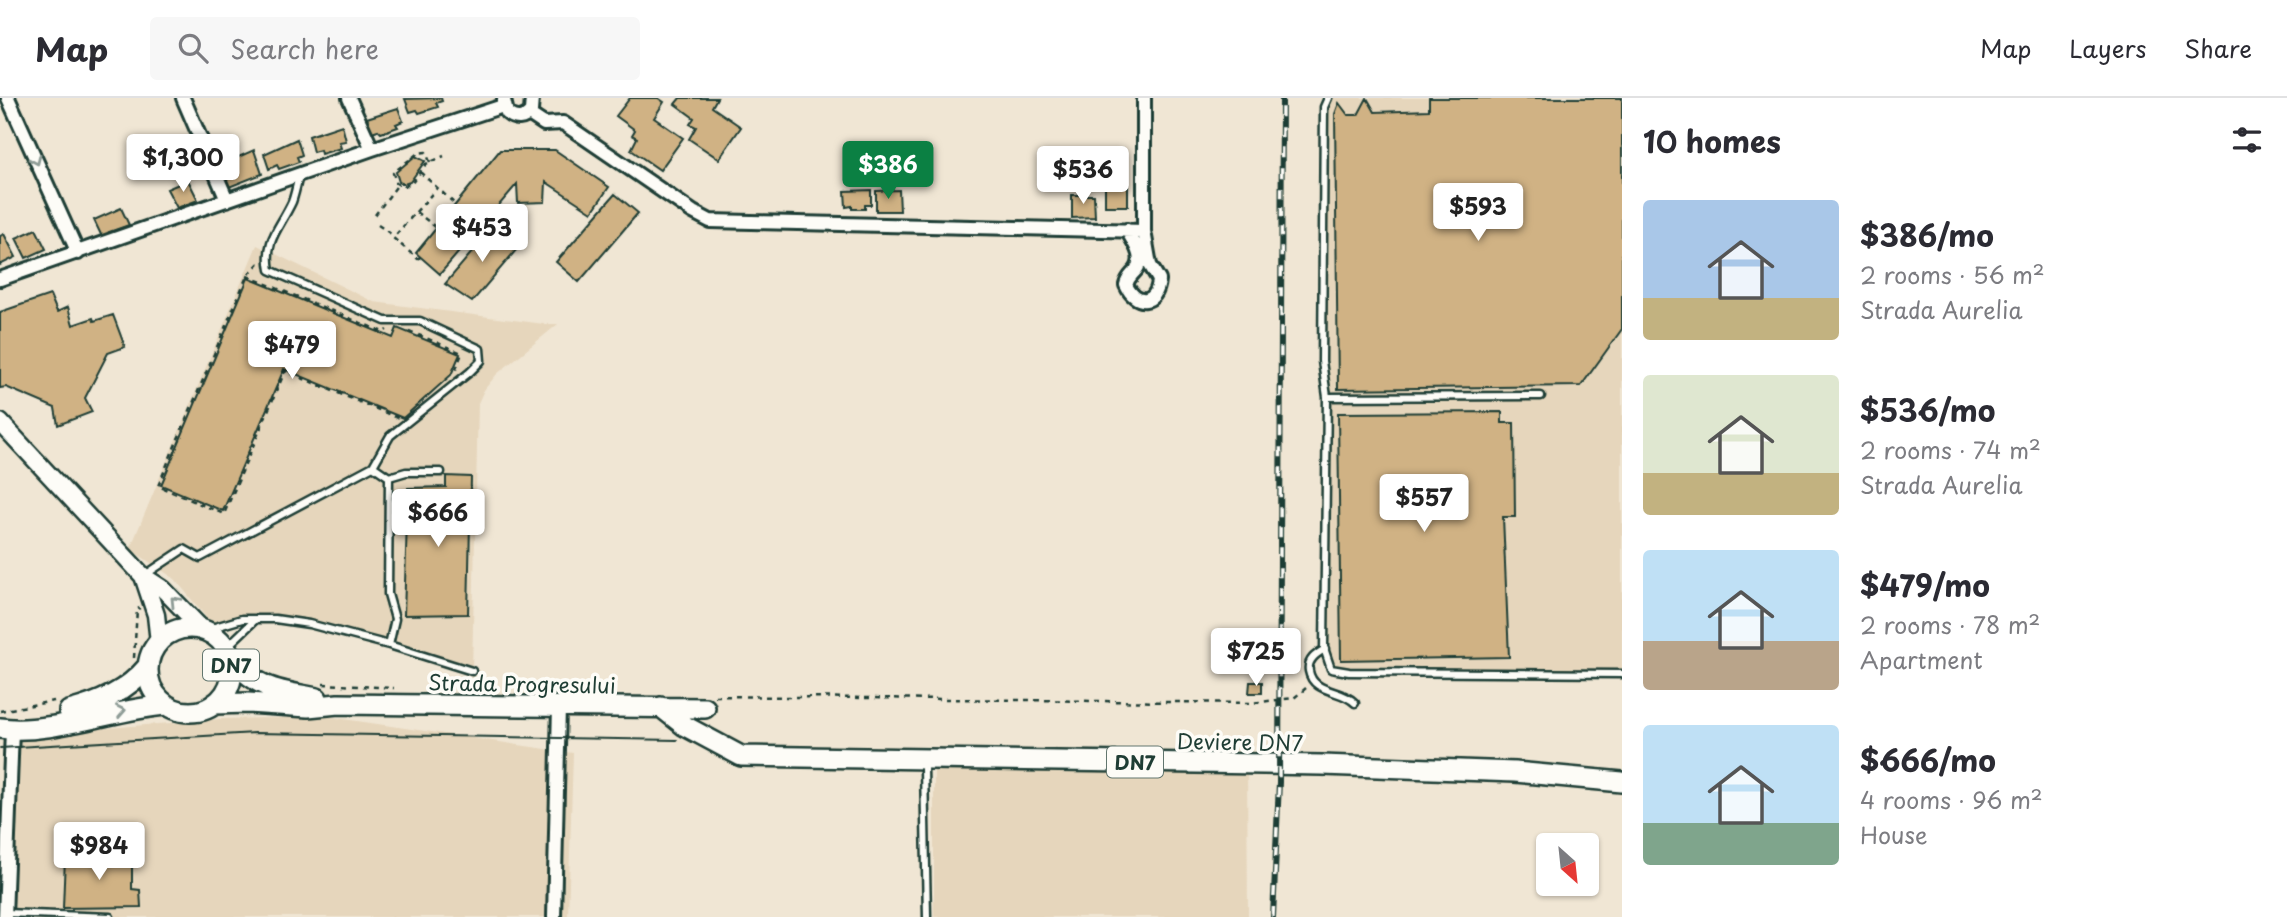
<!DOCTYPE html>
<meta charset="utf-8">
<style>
:root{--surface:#fff;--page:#f7f7f7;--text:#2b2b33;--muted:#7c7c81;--line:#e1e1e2;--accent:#0b8043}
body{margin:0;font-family:"Playpen Sans",sans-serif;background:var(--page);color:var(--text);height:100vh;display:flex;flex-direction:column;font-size:26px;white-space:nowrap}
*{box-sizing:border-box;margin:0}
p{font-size:23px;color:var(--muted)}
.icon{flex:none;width:38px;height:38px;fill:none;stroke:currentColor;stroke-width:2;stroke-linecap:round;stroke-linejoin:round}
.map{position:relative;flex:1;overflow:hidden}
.panel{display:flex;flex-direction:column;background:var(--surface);width:665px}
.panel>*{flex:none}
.needle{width:46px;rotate:153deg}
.tools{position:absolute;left:1536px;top:735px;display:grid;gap:14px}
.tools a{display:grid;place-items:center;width:63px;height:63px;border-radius:7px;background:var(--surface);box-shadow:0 2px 5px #0004;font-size:35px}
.price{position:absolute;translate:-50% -60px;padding:0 16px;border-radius:7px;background:#fff;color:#222;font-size:23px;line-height:46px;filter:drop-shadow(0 2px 4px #0008)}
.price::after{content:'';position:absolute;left:50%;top:42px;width:21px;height:16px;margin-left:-10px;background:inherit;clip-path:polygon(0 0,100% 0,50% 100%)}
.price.current{background:var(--accent);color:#fff}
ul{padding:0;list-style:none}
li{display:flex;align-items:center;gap:21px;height:175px;padding:0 21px}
li span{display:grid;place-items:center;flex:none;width:196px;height:140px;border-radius:7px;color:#555}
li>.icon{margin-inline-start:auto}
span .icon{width:84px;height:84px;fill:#fffc;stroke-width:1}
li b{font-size:30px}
h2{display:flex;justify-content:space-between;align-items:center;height:84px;padding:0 21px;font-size:30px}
header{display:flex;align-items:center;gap:42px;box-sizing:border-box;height:98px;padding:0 35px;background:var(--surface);border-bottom:2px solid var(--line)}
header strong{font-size:33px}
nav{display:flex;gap:38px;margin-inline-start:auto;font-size:24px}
.search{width:490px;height:63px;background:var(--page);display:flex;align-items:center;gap:18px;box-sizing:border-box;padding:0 24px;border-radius:7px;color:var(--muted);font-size:26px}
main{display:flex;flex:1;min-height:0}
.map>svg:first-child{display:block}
.built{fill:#e6d6bc}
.building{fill:#d0b284;stroke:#1f3d34;stroke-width:2}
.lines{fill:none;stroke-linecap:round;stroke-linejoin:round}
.lane-casing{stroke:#1f3d34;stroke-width:11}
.street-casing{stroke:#1f3d34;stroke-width:18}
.secondary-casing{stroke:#1f3d34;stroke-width:21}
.primary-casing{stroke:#1f3d34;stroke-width:24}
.path{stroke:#1f3d34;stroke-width:2.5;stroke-dasharray:5 5;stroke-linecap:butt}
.lane{stroke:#fdfcf7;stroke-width:6}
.street{stroke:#fdfcf7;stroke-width:12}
.secondary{stroke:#fdfcf7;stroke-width:16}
.primary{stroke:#fdfcf7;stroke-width:19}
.tram{stroke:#1f3d34;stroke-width:2}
.rail-casing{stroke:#1f3d34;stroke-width:6}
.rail{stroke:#fdfcf7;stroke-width:3.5;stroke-dasharray:10;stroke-linecap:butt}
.oneway{stroke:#8e9c96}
.labels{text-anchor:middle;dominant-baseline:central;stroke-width:7;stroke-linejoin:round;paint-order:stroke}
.shield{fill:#fdfcf7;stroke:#62766e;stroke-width:2}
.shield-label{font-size:19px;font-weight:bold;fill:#1f3d34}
.street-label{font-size:21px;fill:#1f3d34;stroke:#fdfcf7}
</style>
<header>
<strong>Map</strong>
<div class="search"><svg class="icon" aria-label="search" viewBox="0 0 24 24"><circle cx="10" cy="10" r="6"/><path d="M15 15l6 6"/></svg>Search here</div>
<nav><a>Map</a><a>Layers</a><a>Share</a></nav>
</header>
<main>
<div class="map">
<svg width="1622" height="819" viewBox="0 0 1622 819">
<rect width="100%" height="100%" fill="#f0e6d4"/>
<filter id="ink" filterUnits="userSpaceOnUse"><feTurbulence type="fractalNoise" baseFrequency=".0143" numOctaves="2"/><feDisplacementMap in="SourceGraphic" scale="14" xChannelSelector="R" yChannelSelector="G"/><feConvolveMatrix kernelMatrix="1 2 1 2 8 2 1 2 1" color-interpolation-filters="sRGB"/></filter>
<g filter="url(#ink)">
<!-- built -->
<path class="built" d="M1328,0h294v576l-291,-5 -7,-21v-541z
M257,147l117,57 170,22h14l-61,50 -13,16 -6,13 -6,268 -136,-41 -74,-12 -48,9 -39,-48 -45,-30z
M330,619l243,36 -5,164h-568v-109l16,-1 5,-72 199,-16z
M1247,662l1,157h-314v-155z"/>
<!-- building -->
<path class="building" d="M441,0l1,3 -6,2 2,4 -19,6 -2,-3 -7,2 -5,-13z
M630,0h28l6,4 -10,16 29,20 -23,32 -29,-20 6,-12 -5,-3 3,-5 -19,-14z
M680,0h37l-5,9 29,20 -22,32 -30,-20 7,-12 -6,-3 4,-6 -19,-14z
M1367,0l8,14 54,-2v-12h193v231l-41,57 -243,3 -3,-275 4,-11 9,12h10z
M398,10l5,13 -7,3 2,3 -17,6 -3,-3 -6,2 -5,-14z
M342,27l4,16 -7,1 2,6 -20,6 -1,-4 -7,2 -4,-16z
M297,41l5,16 -5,2 2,5 -20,7 -2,-4 -8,4 -5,-15z
M254,52l8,24 -33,13 -9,-22z
M500,52h55l54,37 -17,25 -46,-30 -1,20 -27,1 -1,-19 -77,90 -24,-21z
M415,58l10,5 -15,21 -6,2 -5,-2 -3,-10z
M1099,59h16v8l8,2v17l-24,1z
M188,82l10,20 -21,8 -10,-19z
M1105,88h23v20h-23z
M871,92v15h-6v4h-13v-3l-6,1 -1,-16z
M899,92l1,21h-24v-20z
M615,96l23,19 -59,69 -23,-20z
M1072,97h22l1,22 -23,1z
M121,110l8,17 -20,7 2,4 -8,3 -9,-19z
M484,124l33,27 -45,53 -27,-18 39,-46 -8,-7z
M36,131l10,20 -20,9 -10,-20z
M4,136l12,23 -16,8v-29z
M248,180l145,60 4,-10 63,26 -9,21 -48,43 -119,-49 -61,142 -62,-26z
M50,197l7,17 11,-5 5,18 20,-7 1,3 19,-6 12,32 -17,6 -23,45 7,14 -34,13 -3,-17 -49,-21 -6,1v-76z
M1502,314v11h12l1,94h-12l6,140 -168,3 -3,-247z
M446,378l25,1 -3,137 -64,1 4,-127 38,-1z
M1250,584h12v11h-13z
M94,753h11v6h27v32l8,1 1,17 -78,1 2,-51 28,-1z"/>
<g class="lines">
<defs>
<path id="lane" d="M1328,0l-4,9 -2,254 5,36 -3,251 7,21 18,3 273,2
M1327,299l214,-1
M373,368l16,11 -1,117 7,25 -6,26
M389,379l17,-5h35
M145,477l39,-26 16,9 173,-92 17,-30 80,-64 11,-11 -1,-12 -60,-28h-35l-115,-51c-6,-30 10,-42 22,-68 3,-8 5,-18 7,-27
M205,532l37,-11h33l34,5 80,21 83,26
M1325,551c-9,5 -18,11 -16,22 4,23 33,18 46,32
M229,556l2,-11 24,-23
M924,670l3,149
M5,815l105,4"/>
<path id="street" d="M8,0l70,155
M183,0l44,102
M349,0l23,51
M504,2l3,13c8,7 17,7 24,-2l1,-13
M529,16l15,10 19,-1 130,89 17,9 434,10
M1127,132c6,12 19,27 9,40 -5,6 -8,7 -10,15 10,22 31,20 33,-5l-9,-15 -6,-34v-133
M0,181l372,-130 131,-43
M5,819l7,-187
M554,819l5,-211"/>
<path id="secondary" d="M0,324l143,154 20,13 40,41
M143,478l13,39 3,27"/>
<path id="primary" d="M148 572a42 42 0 1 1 84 0a42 42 0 1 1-84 0Z
M231,562c32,31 45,30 86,38
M214,606l34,-1 60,4 30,-3 367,4
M661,609l24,19 56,30 581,9 193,7 107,10
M69,613c31,-8 58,-20 79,-45
M0,630c49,7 115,-19 166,-23"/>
</defs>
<!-- lane casing -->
<use href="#lane" class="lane-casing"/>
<!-- street casing -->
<use href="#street" class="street-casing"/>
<!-- secondary casing -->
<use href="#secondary" class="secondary-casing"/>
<!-- primary casing -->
<use href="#primary" class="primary-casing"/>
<!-- path -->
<path class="path" d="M430,64l-4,-10 -8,1 -25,20 3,10 7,4 9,-4 14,-19 18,-8
M420,74l36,33
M416,114l21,16
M375,117l23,-31
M378,127l16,11
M420,159l-2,2 -25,-21 44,-50
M259,165l-12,13 -89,210 66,28 61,-143 113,47
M247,178l136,56 4,-2
M409,233l53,22 -7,19
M134,560l3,-49 3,-1
M323,586l71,4
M715,598l536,7 43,-5 12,-10
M0,613l59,-11"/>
<!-- lane -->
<use href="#lane" class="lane"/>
<!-- street -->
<use href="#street" class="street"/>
<!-- secondary -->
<use href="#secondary" class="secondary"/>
<!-- primary -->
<use href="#primary" class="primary"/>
<!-- tram -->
<path class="tram" d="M0,650l255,-15 422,7"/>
<defs>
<path id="rail" d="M1273,819l6,-135 3,-684"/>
</defs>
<!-- rail casing -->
<use href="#rail" class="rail-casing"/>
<!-- rail -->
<use href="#rail" class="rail"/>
</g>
<!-- one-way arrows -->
<defs><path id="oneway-chevron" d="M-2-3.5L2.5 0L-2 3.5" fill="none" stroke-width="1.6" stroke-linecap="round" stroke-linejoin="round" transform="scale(1.75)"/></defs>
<g class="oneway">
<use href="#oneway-chevron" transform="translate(36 62) rotate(66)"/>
<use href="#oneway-chevron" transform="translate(175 503) rotate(-134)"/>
<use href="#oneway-chevron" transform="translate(121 613) rotate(-11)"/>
</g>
</g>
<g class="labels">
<!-- shield labels -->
<g class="shield">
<rect x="203" y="551.5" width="56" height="31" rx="5"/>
<rect x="1107" y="648.5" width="56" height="31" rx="5"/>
</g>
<g class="shield-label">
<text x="231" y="567">DN7</text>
<text x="1135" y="664">DN7</text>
</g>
<!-- street labels -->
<g class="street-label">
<text transform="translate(522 585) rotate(1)">Strada Progresului</text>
<text transform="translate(1240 643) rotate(1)">Deviere DN7</text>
</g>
</g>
</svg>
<div class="tools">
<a><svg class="needle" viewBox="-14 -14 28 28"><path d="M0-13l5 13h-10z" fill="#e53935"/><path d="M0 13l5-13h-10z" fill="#7c7c81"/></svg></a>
</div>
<b class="price" style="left:183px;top:96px">$1,300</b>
<b class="price current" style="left:888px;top:103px">$386</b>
<b class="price" style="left:1083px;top:108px">$536</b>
<b class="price" style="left:1478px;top:145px">$593</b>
<b class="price" style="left:482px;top:166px">$453</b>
<b class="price" style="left:292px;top:283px">$479</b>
<b class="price" style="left:1424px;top:436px">$557</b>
<b class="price" style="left:438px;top:451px">$666</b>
<b class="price" style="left:1256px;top:590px">$725</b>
<b class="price" style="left:99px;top:784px">$984</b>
</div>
<section class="panel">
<h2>10 homes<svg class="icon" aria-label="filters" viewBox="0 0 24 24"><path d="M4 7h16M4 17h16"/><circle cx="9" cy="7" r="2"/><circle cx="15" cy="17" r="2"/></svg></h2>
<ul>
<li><span style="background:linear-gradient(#a9c7e8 70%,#c2b280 0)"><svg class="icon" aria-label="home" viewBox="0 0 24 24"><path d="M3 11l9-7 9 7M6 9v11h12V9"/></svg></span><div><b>$386/mo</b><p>2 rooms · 56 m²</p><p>Strada Aurelia</p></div></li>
<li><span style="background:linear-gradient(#dfe7d0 70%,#c2b280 0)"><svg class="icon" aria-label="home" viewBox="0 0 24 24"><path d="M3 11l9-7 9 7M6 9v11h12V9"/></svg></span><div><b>$536/mo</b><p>2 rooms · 74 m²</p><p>Strada Aurelia</p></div></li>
<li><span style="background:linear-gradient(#bfe0f5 65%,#b9a48a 0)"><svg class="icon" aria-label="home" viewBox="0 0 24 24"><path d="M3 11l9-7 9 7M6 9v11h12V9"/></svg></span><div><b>$479/mo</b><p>2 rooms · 78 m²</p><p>Apartment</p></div></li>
<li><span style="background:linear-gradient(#bfe0f5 70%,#7fa58c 0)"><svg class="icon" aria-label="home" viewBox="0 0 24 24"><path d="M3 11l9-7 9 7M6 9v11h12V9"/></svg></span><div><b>$666/mo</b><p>4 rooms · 96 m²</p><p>House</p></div></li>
</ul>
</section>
</main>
